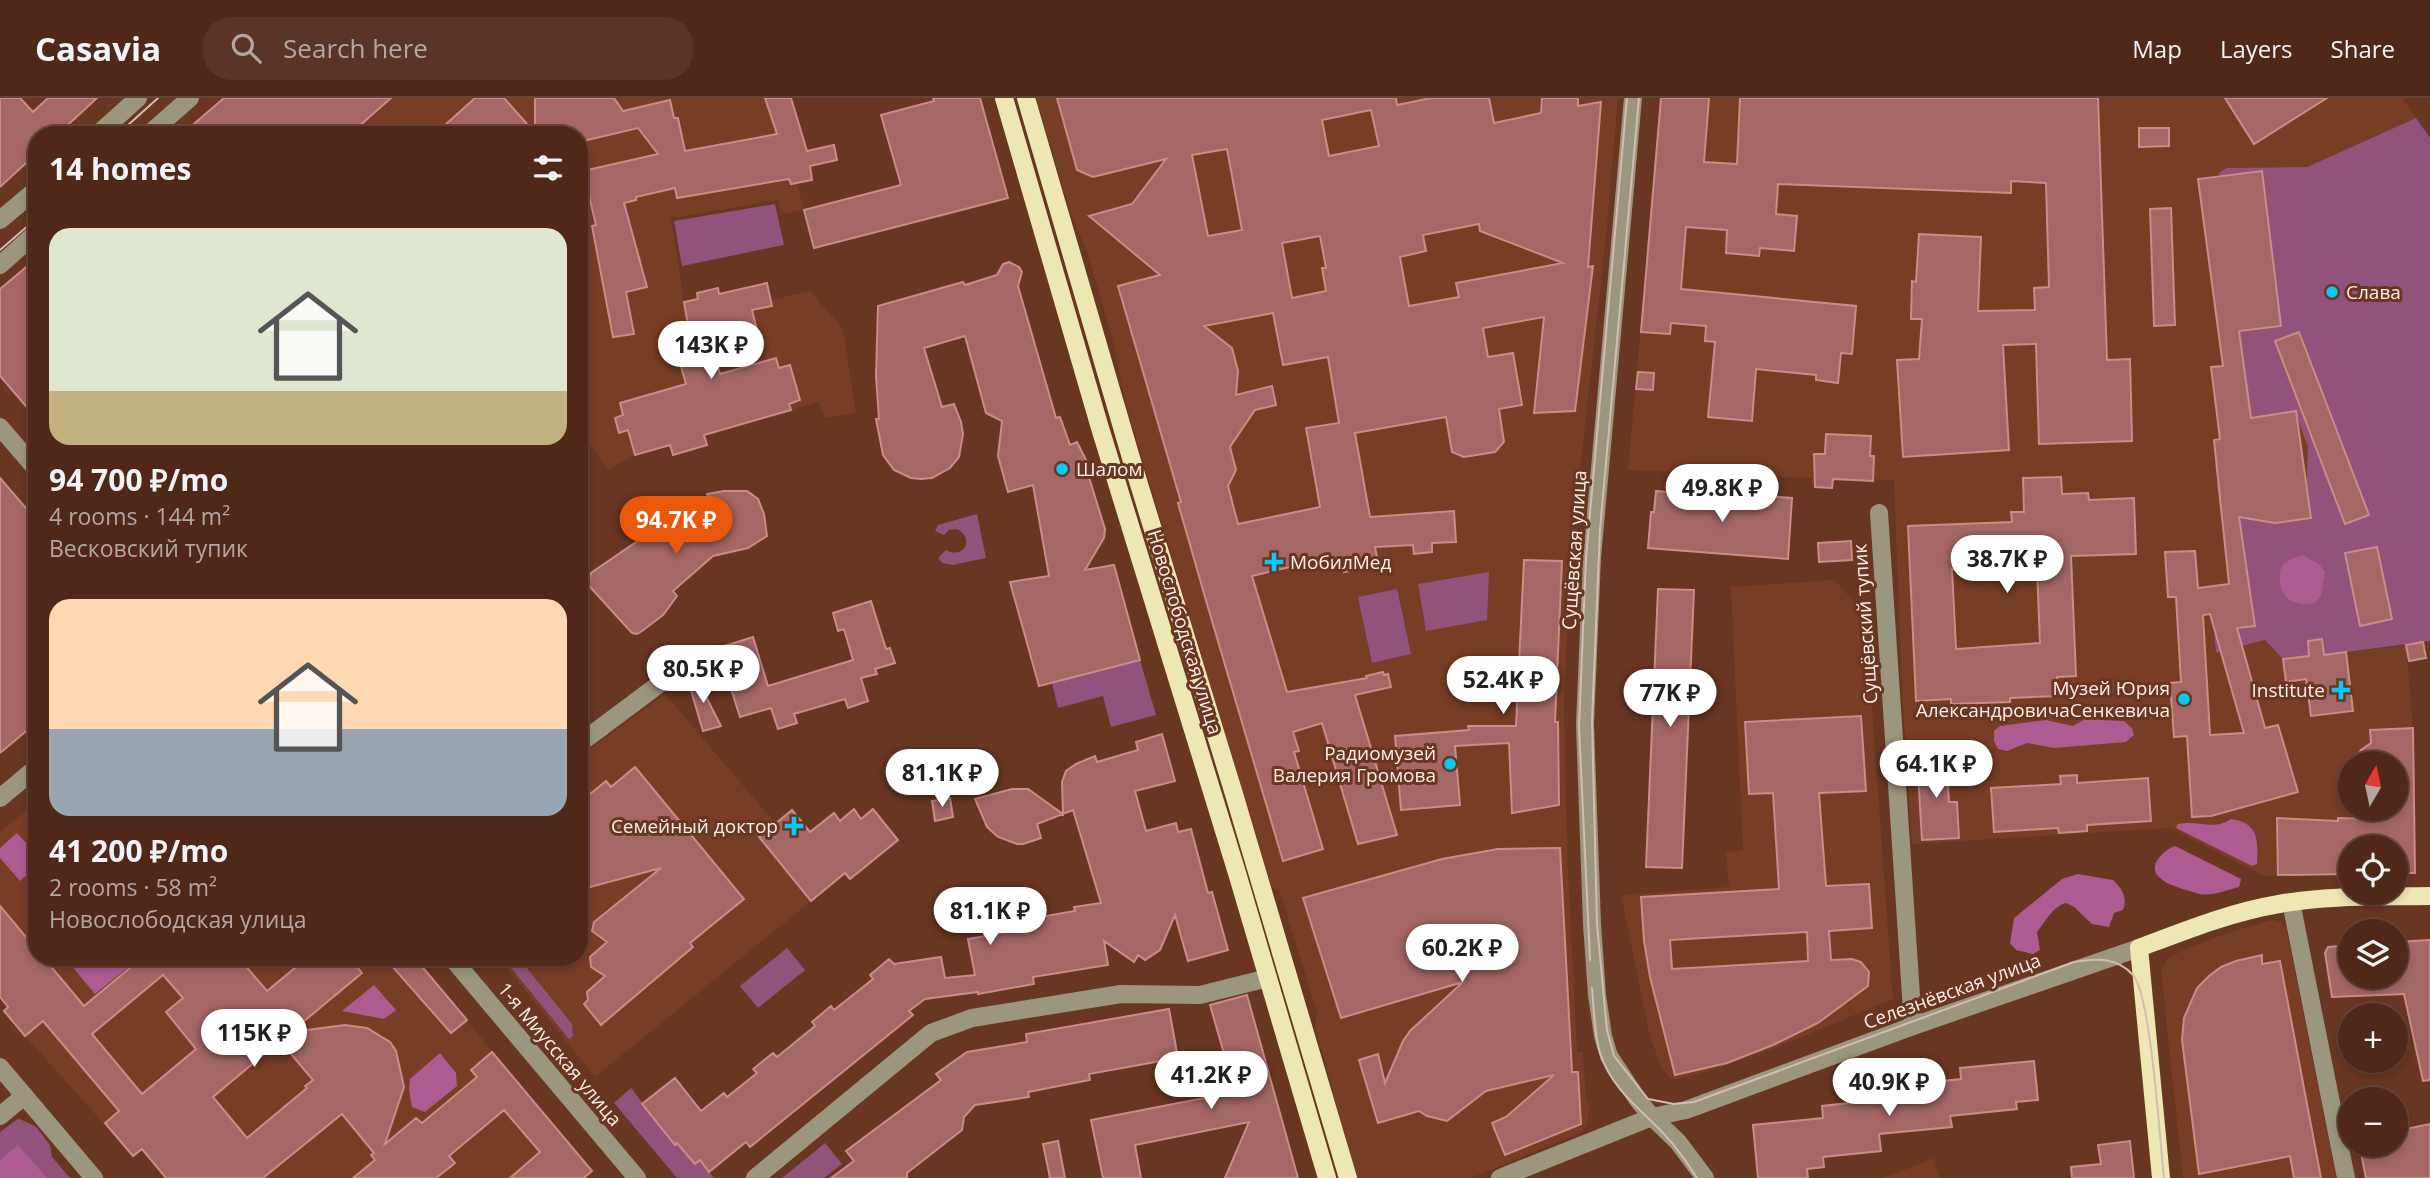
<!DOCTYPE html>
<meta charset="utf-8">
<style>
:root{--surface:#4f281a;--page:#593427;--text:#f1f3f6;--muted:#b3a6a2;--line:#664439;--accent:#ea580c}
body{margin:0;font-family:"Open Sans",sans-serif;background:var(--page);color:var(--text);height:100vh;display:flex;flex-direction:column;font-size:26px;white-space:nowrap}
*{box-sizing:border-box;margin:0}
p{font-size:23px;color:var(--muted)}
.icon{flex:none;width:38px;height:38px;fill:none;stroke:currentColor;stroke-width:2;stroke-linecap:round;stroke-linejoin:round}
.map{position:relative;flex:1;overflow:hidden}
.sheet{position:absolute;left:28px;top:28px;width:560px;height:840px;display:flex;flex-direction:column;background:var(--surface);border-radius:28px;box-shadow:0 4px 10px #0003,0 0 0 2px var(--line)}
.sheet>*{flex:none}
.needle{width:46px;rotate:9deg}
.fabs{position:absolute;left:2338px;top:653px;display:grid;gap:14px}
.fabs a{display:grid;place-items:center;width:70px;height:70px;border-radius:50%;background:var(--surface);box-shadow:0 4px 10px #0003,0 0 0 2px var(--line);font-size:35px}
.price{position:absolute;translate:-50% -60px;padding:0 16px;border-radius:24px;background:#fff;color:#222;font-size:23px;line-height:46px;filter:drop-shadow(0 2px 4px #0008)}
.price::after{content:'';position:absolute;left:50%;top:42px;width:21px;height:16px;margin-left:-10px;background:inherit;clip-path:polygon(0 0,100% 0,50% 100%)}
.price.selected{background:var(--accent);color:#fff}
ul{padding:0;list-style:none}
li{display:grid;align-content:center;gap:14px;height:371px;padding:0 21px}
li span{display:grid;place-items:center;height:217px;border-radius:21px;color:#555}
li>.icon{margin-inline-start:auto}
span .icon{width:126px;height:126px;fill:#fffc;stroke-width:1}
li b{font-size:30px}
h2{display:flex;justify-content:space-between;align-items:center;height:84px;padding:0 21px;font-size:30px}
header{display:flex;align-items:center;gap:42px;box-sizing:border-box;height:98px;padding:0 35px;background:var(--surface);border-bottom:2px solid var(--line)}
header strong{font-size:33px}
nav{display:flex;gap:38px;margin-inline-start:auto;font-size:24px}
.search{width:490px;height:63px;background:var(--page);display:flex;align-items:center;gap:18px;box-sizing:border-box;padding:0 24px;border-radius:28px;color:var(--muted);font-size:26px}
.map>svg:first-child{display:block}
.built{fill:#783d25;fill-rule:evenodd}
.green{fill:#92527b}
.forest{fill:#ae5b92}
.building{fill:#a46765;stroke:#cc8b89;stroke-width:2;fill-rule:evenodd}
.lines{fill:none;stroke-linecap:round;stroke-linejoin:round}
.minor{stroke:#9a977e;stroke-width:18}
.major{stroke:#ede7b3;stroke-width:18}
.tram{stroke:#d4bcb3;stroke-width:2}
.poi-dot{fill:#01cbf9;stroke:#693622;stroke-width:2.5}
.labels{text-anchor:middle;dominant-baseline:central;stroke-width:6;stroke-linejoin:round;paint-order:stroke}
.poi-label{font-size:19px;fill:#fbede8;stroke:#693622;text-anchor:end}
.street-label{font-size:19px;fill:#fbede8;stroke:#693622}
</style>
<header>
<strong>Casavia</strong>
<div class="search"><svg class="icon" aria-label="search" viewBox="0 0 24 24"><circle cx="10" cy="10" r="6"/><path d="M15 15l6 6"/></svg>Search here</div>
<nav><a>Map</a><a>Layers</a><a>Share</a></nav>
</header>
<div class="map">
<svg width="2430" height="1080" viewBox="0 0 2430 1080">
<rect width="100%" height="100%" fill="#693622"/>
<!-- built -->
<path class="built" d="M224,0h567l16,52 27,-5 3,15 -27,6 -13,17 7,27 -23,4 -3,-14 -107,18 13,84 6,22 82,-18 -1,-6 39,-9 33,38 13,84 -31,5 -6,-16 -115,33 3,10 -34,10 -4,-10 -34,10 -27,15 -29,-41v-294h-398z
M1036,0h582l-12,139 -36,325 -6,139 3,145 10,206h6l3,47 4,7 -3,19 -5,7 -111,46h-115l-41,-153 2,-12 -37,-121 -9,-5 -144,-479 -15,-70 -24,-83 -18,-44z
M1661,0h742l13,20 -109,49 -80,1 68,244 13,35 -2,42 -89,-4 12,99 -20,3 7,66 49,-13 44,16 -1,-15 14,-2 3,16 81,-10 7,83 2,145h-19v-26h-46v27l-86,2 -93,-48 -259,16 -10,-156 -8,-208 -61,-1 -1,9 -20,-1v-9l-184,-8zM2350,665h46v45h-46z
M1834,482l31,32 28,387 -118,49 -56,20 -40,11h-8l-9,-11 -12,-31 -29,-142 108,-8 -3,-35 17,-2 -12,-263z
M665,596l110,129 -16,14 52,64 -216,176 -97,-120h81v-200z
M37,703v156h377l178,214 -8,7h-418l-24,-29 -9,7 -108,-120 -21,-25 4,-4 -8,-10v-165z
M2273,822l8,2 5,6 50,250h-153l-22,-207 6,-11 12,-8 51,-20z
M1934,1060l5,20h-56z"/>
<!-- green -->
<path class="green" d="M2416,20l14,20v503l-106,14 -2,-15 -14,1 1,15 -26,3 -18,-19 -49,13 -2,-22 28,-4 -13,-43 -12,-100 54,7 35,-2 2,-42 -13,-35 -44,6 -32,-245 8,-5 80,-1z
M775,106l9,41 -102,21 -8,-45z
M977,416l9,44 -33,7 -11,-2 -4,-5 8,-8c18,10 29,-12 11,-21l-8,1 -5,5 -9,-4 3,-6z
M1489,474l-2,48 -61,11 -8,-47z
M1397,491l14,65 -39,9 -14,-66z
M1140,562l16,55 -45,12 -8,-31 -45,12 -6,-25z
M787,850l18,22 -47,38 -18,-22z
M518,859l54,67 1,12 -4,3 -66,-81z
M631,990l44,56 2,-1 18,21 5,-4 14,18h-37l-63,-75z
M20,1021l16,8 14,18 2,12 18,21h-70v-46l16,-12z
M825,1045l17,21 -18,14h-42z"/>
<!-- forest -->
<path class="forest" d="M2302,457l17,9 6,8 -4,24 -6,7c-17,3 -32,-1 -35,-20 0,-5 -1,-12 2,-17 4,-6 14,-9 20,-11z
M2093,619l6,3 25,1 8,7 2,7 -8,7 -72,6 -27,-5 -20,8 -9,-2 -4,-8v-10l6,-5 46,-6 27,6 12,-7z
M2231,721c28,4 27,21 26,45l-5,2 -76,-38 2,-4c20,-4 36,7 53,-5z
M17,735l20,22v11l-17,15 -20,-23v-10z
M2175,748l66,33 -2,8c-13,3 -30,11 -43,6 -12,-4 -53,-12 -38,-34 4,-5 10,-11 17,-13z
M2078,776l35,6c9,9 15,17 10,30l-9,3 -5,14 -17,-3 -18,-17 -8,-4c-14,4 -20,18 -29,29l3,18 -7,4 -17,-4 -6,-7 4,-25 48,-39z
M64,859h77l-46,37z
M374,887l22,25 -12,9 -42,-8z
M440,955l16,20 1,13 -32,26 -13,-5 -3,-17 1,-11z
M18,1047l29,33h-47v-18z"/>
<!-- building -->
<path class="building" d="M0,0h20l13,14 15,-14h49l-40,37h-20v18l-37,34z
M224,0h167l-42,37h-168z
M475,0h29l31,35v-35h79l9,13 47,-11 4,18h4l7,33 92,-17 -12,-36h26l16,53 27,-6 3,15 -27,6 2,14 -21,4 -2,-5 -112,19 -2,-10 -39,9v3l-12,3 23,84 -21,5 8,42 -21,3 -21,-111 4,-1 -13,-54 75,-17 -20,-26 -59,14v-7h-145z
M933,0h47l28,100 -194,50 -10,-38 97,-25 -20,-70 53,-14z
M1057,0h339l1,7 34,-7h58l5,25 47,-10 1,-15h36v8l23,-4 -13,165 5,-1 -18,145 -41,2 10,-96 -61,11 5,29 25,-4 9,52 -23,4 5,33 -9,10 -31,5 -12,-5 -6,-35 -91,16 15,84 84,-6 2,31 -24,1v9l-18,2 -1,-9 -38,2 2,10 -10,1 2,10 -25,4 -2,-10 -12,3 -2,-7 -76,18 35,116 80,-14 -1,-2 17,-4 1,3 4,-1 3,13 -36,8 42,140 -39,9 -36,-121 -29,9 6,19 -5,1 29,97 -40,12 -76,-257 -29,-101 3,-1 -63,-216 42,-11 -71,-59 43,-12 34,-45 -73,18 -16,-7zM1371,12l8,36 -50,10 -7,-36zM1227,51l15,81 -34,6 -16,-81zM1479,126l1,7 83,32 -107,20 3,14 -50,9 -9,-49 26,-6 -3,-16zM1320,138l6,32h-4l4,23 -34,7 -10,-55zM1273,215l10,52 45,-8 11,66 -33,5 14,79 -82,17 -10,-38 8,-16 -6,-23 25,-37 21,-5 -4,-19 -36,9 2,-24 -6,-23 -28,-22z
M1661,0h48l-5,64 33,2 3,-66h358l9,262 23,-1 2,82 -93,3 -3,-100 -33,1 6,105 -106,7 -6,-97 22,-1 3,-40h-11l1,-38 4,1 3,-48 62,3 -3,74 57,-1 -1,-22 15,-1 -3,-104 -35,-2v12l-233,-9 -2,30 21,2 -3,35 -34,-3 -1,8 -33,-3 1,-23 -41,-3 -5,62 175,17 -4,48 -11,-1 -3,30 -22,-3v-5l-60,-6 -4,52 -44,-4 7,-75 -10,-1 1,-15 -35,-3 -1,11 -29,-2z
M2225,0h102l-73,46z
M2139,30h30v18l-30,1z
M2262,73l19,155 -42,5 12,87 45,-7 15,107 -36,5 -36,-6 16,109 -18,2 28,100 13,-3 20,67 -87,24 -19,1 -5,-81 -13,1 -4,-54 11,-1 -5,-85h-8l-3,-45 30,-1 3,37 31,-4 -15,-144 6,-1 -9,-72 12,-1 -25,-187zM2210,516l34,119 -34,2 -7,-120z
M2171,110l4,117 -21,1 -4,-117z
M37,160v161l-37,-43v-87z
M1009,164l10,5 3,5 -4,14 38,132 4,-1 10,28 7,-3 11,22 -1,7 18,58 -1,9 -19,32 29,-5 26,95 -101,26 -29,-104 39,-6 -16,-91 -25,7 -10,-36 4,-35 -16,-8 -21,-77 -41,12 18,59 12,-3 7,18 2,12 -4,23 -9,11 -18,10 -11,1 -10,-1 -17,-8 -11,-15 -7,-36h3l-3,-43 2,-70 85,-24 2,3 32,-10 6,-11z
M767,185l5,23 -20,4 5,20 -46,11 9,33 56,-16 3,10 11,-3 10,35 -11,4 2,6 -87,25 3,10 -34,10 -3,-10 -35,10 -7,-25 -9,3 -4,-15 8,-3 -3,-12 66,-19 -6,-21 14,-4 -10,-57 14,-3 -1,-6 21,-5 1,6z
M2299,234l70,183 -24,9 -70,-183z
M1638,274l16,1 -1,17 -17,-1z
M1826,336l45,2 -1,20h4l-1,25 -40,-2 -1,9 -17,-1 -1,-33h11z
M2061,379l1,17 26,-1 1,7 45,-2 2,56 -65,2 5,120 -19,1 1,19 -48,2v4l-59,2v-5l-35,2 -8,-175 104,-4 -1,-10h13l-1,-34zM2013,469l1,2 23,-1 3,75 -84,6 -4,-80z
M0,380l37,43v201l-37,31z
M724,393h23l11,8 6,15 3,22 -19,12 -35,8 -40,35 4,5 -14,19 -21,16 -5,3 -5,-1 -42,-46 -2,-5 3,-9 89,-61 30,-9 -3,-9z
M1656,393l40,3v-3l96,7 -4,61 -140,-11 3,-36h3z
M1851,443l1,19 -33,2 -1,-19z
M2377,449l15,72 -32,7 -15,-73z
M1524,462l38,1 -7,161h3l1,83 -47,8 -3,-70 -54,3 5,59 -59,5 -6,-74 74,-6 -1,-4h48z
M1658,491l36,1 -12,278 -36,-1z
M871,503l15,48 4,-1 5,15 -20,6 2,5 -16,4 7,23 -20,7 -3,-9 -51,15 3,9 -19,6 -7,-21 -31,9 -22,-69 35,-11 15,49 85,-26 -9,-31 -6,2 -5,-18z
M2322,541l2,16 22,-3 7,59 -42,5 -5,-37 -20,3 -3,-23 26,-3 -1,-15z
M2423,544l3,16 -17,3 -3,-16z
M694,575l27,53 -18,5 -16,-54z
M1861,618l5,75 -47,2 7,93 43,-2 3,44 -43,3 2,29 21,-1 9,3 8,10 -1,14 -50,37 -45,22 -46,18 -52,12 -25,-98 -6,-36 -3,-44 138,-8 -6,-96 -24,1 -4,-72zM1807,834l1,29 -136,8 -2,-29z
M2413,630l2,145h-19v-26h-46v27l-72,1 -1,-57 61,3v-3l35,1v-11h23v-45h-44l9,-13 10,-7 -1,-13z
M1162,636l13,47 -40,10 11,40 30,-8 2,9 13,-3 17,64 4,-1 16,58 -40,11 -13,-46 -15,35 -15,10 -7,-5 -4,7 -30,-21 4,24 -75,12 1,7 -56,10v-2l-53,7 -16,12 4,4 -163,132 -4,-5 -37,30 -9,-12 -5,4 -18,-21 -2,2 -33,-41 33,-26 26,33 23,-18 3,4 30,-24 -4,-4 20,-16 4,4 38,-31 -3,-4 19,-16 3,4 39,-31 -3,-4 19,-16 5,5 47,-7 4,21 30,-3 -7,-36 34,-6 -1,-5 34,-6 -1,-4 41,-7 -1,-4 27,-4 -28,-93 -36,14 4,14 -18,6h-6l-19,-7 -11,-10 -12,-28 37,-10h16l35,25 -1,-32 4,-11 10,-7 19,-8 2,6 41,-12 -2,-8z
M1946,656l3,48h8l2,36 -37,2 -5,-84z
M635,669l109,132 -54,44 3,4 -92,78 -17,-21 4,-4 -1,-8 18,-16 -14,-9 -1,-10 17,-15 -15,-11 2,-9 67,-54 -82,22v-87l27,-22 5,6z
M2077,677v8l71,-5 3,43 -64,4v6l-28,2 -1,-5 -64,4 -3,-44 70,-4 -1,-8z
M950,700l3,19 -18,4 -3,-20z
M854,711l7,10 12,-10 25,31 -48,39 -5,-6 -34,28 -52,-64 33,-27 18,22 24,-19 6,8z
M1560,750l12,224h6l3,52 -76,31 -13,-32 14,-6 48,-42 -68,16 -39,30 -20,-5 -8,-5 -41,12 -19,-63 19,-6 7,29 18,-42 7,-10 53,-49 -122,36 -38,-120 139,-39 56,-10z
M0,808l37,44v7h6l41,49 59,-49h95l29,34 41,-34h41l13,16 -71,59 54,-7 22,3 23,14 6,9 8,36 -19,57 31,-26 6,5 55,-46 -6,-7 21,-18 100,119 -8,7h-74l30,-26 -36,-42 -55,46 6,7 -19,15h-83l22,-18 -4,-5 3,-2 -32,-39 -79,64h-97l-24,-29 -9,7 -28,-33 14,-12 -76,-90 -18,15 -21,-25 4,-4 -8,-10zM163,877l20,23 -17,14 30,37 -54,45 -50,-60zM280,943l33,39 -8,6 2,2 -60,50 -34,-41z
M2430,842v140l-7,1 -19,-87 -72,3 -7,-44 3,-6 22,-2v31h46v-34z
M2262,857v9l18,-3 41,217h-27l-4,-22 -91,18 -17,-134 2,-22 13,-30 12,-12 12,-9 15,-6z
M399,859h15l53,63 -16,13 -61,-69z
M1247,897l51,183h-73l24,-56 -114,23 6,33h-38l-12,-58 144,-28 -25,-87z
M1169,911l9,49 -89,16 1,6 -62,12 1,5 -54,8 -11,12 -2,13 -55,43v5h-76l23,-17 -8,-10 95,-71 -5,-6 31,-22 60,-10 -1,-8z
M2034,963l4,39 -22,2 1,7 -67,7 2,11 -73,7 2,17 -58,6 1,10 -17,2 1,9h-50l-5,-53 70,-7 -1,-12 64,-7 -1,-12 76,-8 -1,-11z
M2430,1026v54h-64l-7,-34h37v-13z
M1058,1043l7,37h-15l-7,-34z
M2130,1043l4,37h-62l-1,-11 30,-3 -3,-19z"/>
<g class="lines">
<!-- minor -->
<path class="minor" d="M1633,0l-41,460 -7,166 7,200 5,71 6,41 6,20 29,44 14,17 26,25 27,36
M97,37l41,-37
M148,37l42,-37
M0,122l37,-31
M0,167l37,-33
M0,329l37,43
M1879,415l34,513
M579,646l99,-74
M0,700l37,-31
M2291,804l55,276
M451,859l186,221
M0,969l94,111
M0,1018l24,-20
M755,1080l176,-145 41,-15 149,-24 79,1 68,-17
M1500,1080l152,-61 34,-7 227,-84 226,-78"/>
<!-- major -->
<path class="major" d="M1004,0l96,330 137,445 90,305
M1026,0l105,360 103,336 114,384
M2161,1080l-22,-230c45,-17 92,-36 140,-44 49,-9 101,-7 151,-8"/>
<!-- tram -->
<path class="tram" d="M1639,0l-39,431 -8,192 5,203 10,106 7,26 34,43 26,5 20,-2 380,-140c22,-4 43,-5 59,13 18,20 27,168 31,203
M117,37l41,-37
M0,152l37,-32
M1590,862l-11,-234 7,-168 41,-460
M1592,890c2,21 2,45 8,65 9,28 28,46 49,66 18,16 35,38 48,59"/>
</g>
<!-- markers -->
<g class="poi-dot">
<circle cx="2332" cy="194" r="7"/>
<circle cx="1062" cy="371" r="7"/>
<path d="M1270.5 453.5h7v7h7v7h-7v7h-7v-7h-7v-7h7z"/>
<path d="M2337.5 581.5h7v7h7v7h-7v7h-7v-7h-7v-7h7z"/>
<circle cx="2184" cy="601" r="7"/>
<circle cx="1450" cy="666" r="7"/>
<path d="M790.5 717.5h7v7h7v7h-7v7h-7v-7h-7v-7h7z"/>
</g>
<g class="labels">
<!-- poi labels -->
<g class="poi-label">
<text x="2346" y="194" text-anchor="start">Слава</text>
<text x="1076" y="371" text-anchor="start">Шалом</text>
<text x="1290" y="464" text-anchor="start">МобилМед</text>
<text x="2170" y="590">Музей Юрия<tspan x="2170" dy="22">АлександровичаСенкевича</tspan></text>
<text x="2325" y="592">Institute</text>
<text x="1436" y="655">Радиомузей<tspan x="1436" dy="22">Валерия Громова</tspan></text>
<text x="778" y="728">Семейный доктор</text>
</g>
<!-- street labels -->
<g class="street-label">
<text transform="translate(1574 452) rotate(-86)">Сущёвская улица</text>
<text transform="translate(1865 526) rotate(-94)">Сущёвский тупик</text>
<text transform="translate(1185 534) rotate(73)">Новослободская улица</text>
<text transform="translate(1952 893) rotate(-20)">Селезнёвская улица</text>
<text transform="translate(560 956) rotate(50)">1-я Миусская улица</text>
</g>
</g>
</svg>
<div class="fabs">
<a><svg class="needle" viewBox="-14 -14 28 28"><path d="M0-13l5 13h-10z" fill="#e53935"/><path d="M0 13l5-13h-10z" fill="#b3a6a2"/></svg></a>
<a><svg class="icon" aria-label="locate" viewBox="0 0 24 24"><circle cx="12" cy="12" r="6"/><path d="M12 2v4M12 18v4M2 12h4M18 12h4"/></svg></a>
<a><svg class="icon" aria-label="layers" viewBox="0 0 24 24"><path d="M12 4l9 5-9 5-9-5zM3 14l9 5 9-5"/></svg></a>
<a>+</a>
<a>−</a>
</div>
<b class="price" style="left:711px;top:283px">143K ₽</b>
<b class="price" style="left:1722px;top:426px">49.8K ₽</b>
<b class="price selected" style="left:676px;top:458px">94.7K ₽</b>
<b class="price" style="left:2007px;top:497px">38.7K ₽</b>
<b class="price" style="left:703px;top:607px">80.5K ₽</b>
<b class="price" style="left:1503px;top:618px">52.4K ₽</b>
<b class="price" style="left:1670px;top:631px">77K ₽</b>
<b class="price" style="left:1936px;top:702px">64.1K ₽</b>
<b class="price" style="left:942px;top:711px">81.1K ₽</b>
<b class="price" style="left:990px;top:849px">81.1K ₽</b>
<b class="price" style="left:1462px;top:886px">60.2K ₽</b>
<b class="price" style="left:254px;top:971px">115K ₽</b>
<b class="price" style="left:1211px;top:1013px">41.2K ₽</b>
<b class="price" style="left:1889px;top:1020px">40.9K ₽</b>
<section class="sheet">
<h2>14 homes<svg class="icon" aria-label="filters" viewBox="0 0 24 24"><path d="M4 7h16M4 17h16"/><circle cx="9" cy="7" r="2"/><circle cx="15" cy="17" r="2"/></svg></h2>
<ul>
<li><span style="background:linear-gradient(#dfe7d0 75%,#c2b280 0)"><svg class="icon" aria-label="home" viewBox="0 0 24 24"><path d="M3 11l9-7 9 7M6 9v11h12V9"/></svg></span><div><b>94 700 ₽/mo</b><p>4 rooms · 144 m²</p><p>Весковский тупик</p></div></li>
<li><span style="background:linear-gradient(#ffd9b3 60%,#9aa5b1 0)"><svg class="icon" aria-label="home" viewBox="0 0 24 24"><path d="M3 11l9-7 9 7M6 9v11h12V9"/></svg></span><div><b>41 200 ₽/mo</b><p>2 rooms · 58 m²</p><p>Новослободская улица</p></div></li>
</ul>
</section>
</div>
